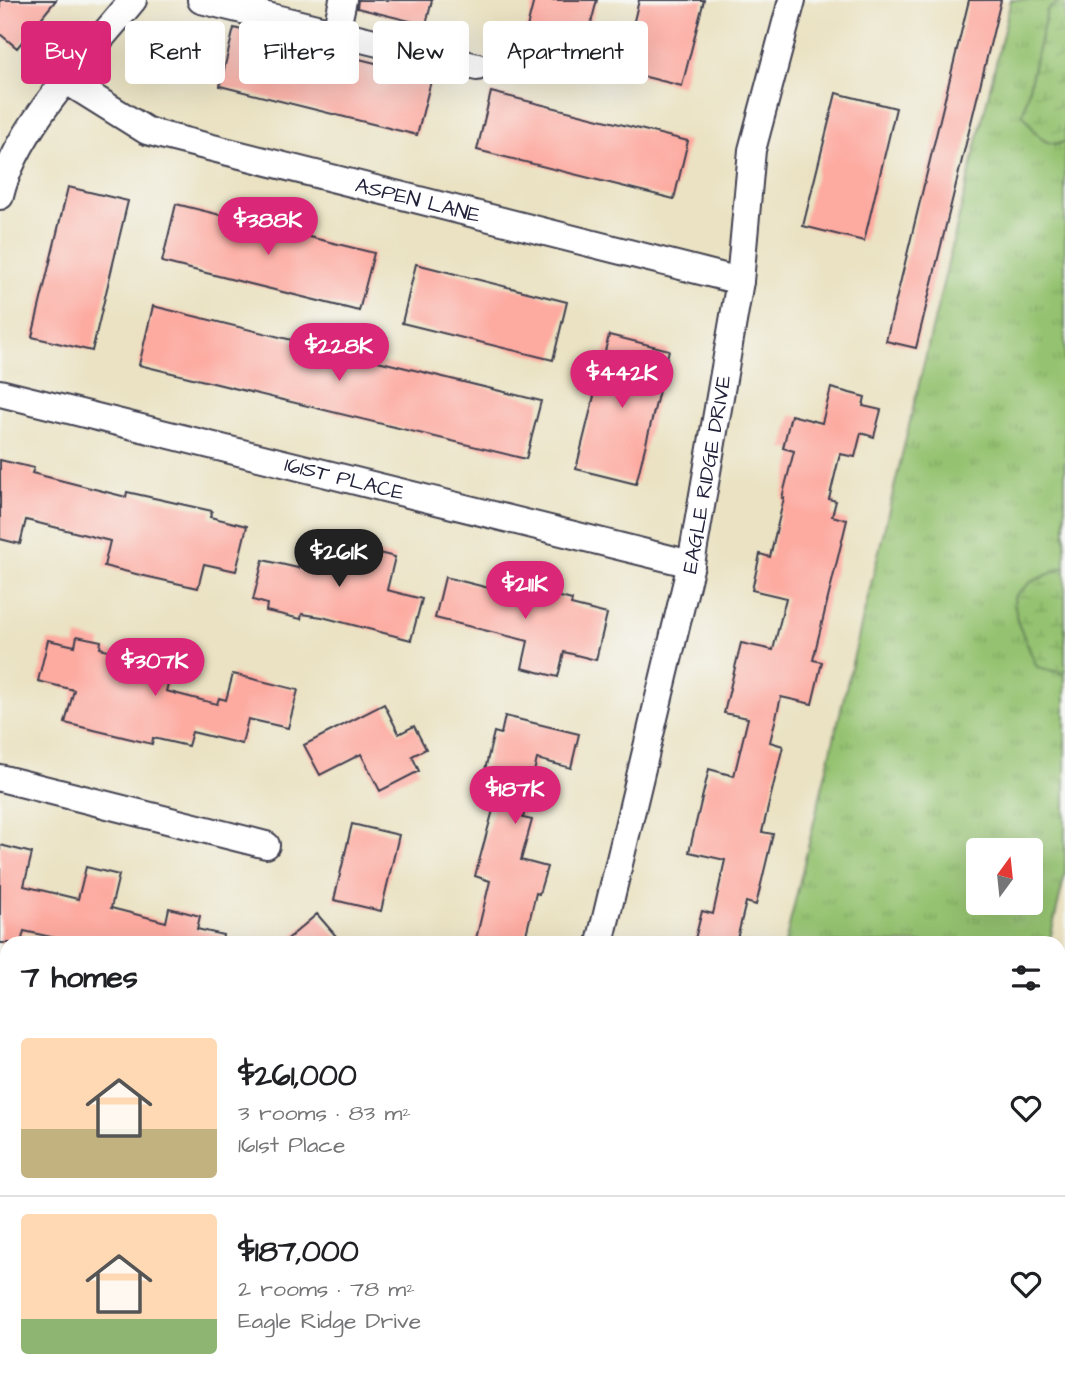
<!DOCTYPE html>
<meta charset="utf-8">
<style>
:root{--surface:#fff;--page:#f2f2f2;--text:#202124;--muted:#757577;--line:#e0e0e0;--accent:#db2777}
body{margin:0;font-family:"Architects Daughter",sans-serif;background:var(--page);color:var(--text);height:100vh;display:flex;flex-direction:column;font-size:26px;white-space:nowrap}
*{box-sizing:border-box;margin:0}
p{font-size:23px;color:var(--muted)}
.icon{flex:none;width:38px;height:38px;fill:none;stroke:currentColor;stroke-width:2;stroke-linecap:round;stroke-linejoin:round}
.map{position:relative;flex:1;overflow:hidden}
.sheet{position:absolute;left:0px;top:936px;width:1066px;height:450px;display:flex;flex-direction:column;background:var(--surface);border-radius:21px 21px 0 0;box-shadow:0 7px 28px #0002}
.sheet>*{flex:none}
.top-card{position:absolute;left:21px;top:21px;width:700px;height:63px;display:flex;gap:14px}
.needle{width:46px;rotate:15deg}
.controls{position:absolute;left:966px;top:838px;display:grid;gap:14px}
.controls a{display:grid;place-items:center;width:77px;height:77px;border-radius:7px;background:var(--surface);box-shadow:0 7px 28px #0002;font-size:35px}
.price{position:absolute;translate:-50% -60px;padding:0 16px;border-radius:24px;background:var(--accent);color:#fff;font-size:23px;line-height:46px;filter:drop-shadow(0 2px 4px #0008)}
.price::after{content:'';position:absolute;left:50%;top:42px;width:21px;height:16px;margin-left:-10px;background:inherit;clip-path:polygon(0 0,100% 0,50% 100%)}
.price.selected{background:#222;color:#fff}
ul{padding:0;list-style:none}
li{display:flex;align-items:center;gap:21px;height:175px;padding:0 21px}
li+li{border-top:2px solid var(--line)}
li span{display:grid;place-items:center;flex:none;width:196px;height:140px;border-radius:7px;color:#555}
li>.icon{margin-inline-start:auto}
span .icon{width:84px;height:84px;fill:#fffc;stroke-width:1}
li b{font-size:30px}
h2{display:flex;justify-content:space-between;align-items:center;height:84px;padding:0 21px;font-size:30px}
.chip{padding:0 24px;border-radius:7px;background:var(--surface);box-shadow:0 7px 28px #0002;font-size:24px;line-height:63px}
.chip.selected{background:var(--accent);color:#fff}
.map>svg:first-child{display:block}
.grass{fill:url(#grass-tufts);stroke:#5b7256;stroke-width:2;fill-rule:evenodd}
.wetland{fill:url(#wetland-marsh);stroke:#5b7256;stroke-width:2}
.water{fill:url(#water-rules);stroke:#426087;stroke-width:2}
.building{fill:#fdaaa0}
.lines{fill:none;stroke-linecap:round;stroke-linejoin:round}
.street-casing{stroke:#403f4f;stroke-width:30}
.street{stroke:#fff;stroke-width:26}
.labels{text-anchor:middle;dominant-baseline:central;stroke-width:6;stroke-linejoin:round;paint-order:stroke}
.street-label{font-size:21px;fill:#22223b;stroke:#f6f6f2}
</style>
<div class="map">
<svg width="1065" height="1385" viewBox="0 0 1065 1385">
<defs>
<pattern id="grass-tufts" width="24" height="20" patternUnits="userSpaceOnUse" patternTransform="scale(1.75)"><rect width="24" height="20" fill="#94c270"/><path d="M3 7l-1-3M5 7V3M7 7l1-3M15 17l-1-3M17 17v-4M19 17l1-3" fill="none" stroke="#7fa662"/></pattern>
<pattern id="wetland-marsh" width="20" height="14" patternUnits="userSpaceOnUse" patternTransform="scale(1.75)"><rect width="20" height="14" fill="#94c270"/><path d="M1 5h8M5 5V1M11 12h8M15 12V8" fill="none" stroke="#7fa662"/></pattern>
<pattern id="water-rules" width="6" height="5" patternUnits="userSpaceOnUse" patternTransform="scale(1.75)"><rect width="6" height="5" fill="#619fd3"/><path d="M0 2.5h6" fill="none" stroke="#5081ac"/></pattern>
</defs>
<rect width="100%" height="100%" fill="#f6f6f2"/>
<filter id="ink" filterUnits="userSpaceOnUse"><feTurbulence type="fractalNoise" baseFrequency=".0143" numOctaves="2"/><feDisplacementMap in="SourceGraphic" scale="14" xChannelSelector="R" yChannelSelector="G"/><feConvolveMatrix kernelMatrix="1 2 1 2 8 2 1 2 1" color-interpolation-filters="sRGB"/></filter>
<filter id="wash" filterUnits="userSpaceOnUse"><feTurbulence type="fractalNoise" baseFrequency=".00686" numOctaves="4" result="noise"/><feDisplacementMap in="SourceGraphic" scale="28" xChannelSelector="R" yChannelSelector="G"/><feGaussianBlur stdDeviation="1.57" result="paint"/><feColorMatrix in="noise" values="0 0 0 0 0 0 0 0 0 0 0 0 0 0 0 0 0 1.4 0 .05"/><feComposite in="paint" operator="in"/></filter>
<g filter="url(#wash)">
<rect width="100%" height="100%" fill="#eae2c2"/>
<!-- grass -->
<path class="grass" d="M1011,0h51l-15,11 -24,103 8,12 24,19 10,-3v426l-34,14 -2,62 8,22 28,8v200l-16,69h-264zM978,850h53v53h-53z
M1059,1245l6,2v138h-384l1,-6h377z"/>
<!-- wetland -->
<path class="wetland" d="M1062,0h3v142c-23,7 -30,-11 -42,-28l24,-104z
M1062,568h3v106l-28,-7 -20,-46 -3,-24 17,-15z"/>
<!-- water -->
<path class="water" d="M1059,1269l6,1v115h-84l1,-6h77z"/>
<g id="blocks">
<!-- building -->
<path class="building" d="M0,0h56l-39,48 -17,-14z
M358,0h74l-6,25 -69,-17z
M534,0h63l-17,65 -59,-14z
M639,0h65l-22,86 -60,-15z
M969,0h32l-85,348 -30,-7z
M234,28l198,49 -15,58 -197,-49z
M491,92l197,49 -14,58 -197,-49z
M836,93l60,15 -32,133 -61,-15z
M68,187l60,14 -36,150 -60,-14z
M176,204l198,49 -15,58 -197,-49z
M416,264l151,38 -14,58 -151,-37z
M153,306l388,95 -15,58 -387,-94z
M609,335l60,15 -33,134 -60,-15z
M831,388l34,9 -2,9 18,4 -7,27 -13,-4 -6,24 -15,-3 -11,45 7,2 -4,15 15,4 -34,140 9,2 -10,42 -31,-7 -11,45 13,4 -21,86 11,2 -17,71 -10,-3 -10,41h-42l8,-32 11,3 12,-54 -36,-8 20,-83 25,7 14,-58 -24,-5 17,-70 32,7 13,-52 -34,-8 8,-36 10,3 14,-59h-2l12,-47 -11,-3 8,-33 31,8z
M0,460l34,8 -2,5 94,24 1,-5 85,19 -2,6 37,9 -11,45 -32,-7 -6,24 -58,-13 -36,-9 6,-25 -84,-21 -6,24 -20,-5z
M306,535l89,22 -8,33 35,9 -11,41 -89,-23 -20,-3 -1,5 -35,-8 1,-7 -14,-4 10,-40 35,8z
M445,577l44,11 2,-7 50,11 31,8 -1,5 36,9 -11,46 -32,-8 -6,25 -36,-9 6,-27 -93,-23z
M77,636l24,5 -1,7 73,19 -7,24 51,13 2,-6 7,2 7,-26 65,16 -10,38 -40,-9 -6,25 -50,-12 -4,14 -35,-8 -1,6 -87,-21 9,-33 -36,-9 10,-41 27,6z
M384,704l15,30 15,-8 12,23 -14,7 7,15 -39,20 -19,-37 -41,21 -16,-30z
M505,716l74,18 -8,34 -34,-9 -14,59 9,2 -11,40 26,7 -8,27 -3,-1 -12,50h-49l15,-62 -15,-5 24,-88 -11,-2 4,-15 -7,-1 9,-38 7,2z
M352,824l47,11 -18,76 -47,-11z
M0,845l32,8 -8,33 54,13 8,-32 33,8 -8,33 55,14 3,-14 31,8 -3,13 26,6 -1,8h-144l-54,-12 -3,12h-21z
M317,914l25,29h-59z"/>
</g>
</g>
<g filter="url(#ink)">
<use href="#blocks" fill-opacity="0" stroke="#403f4f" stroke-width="2"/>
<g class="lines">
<defs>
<g id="street">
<path d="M201,0l276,67"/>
<path d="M336,32l7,-32"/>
<path id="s1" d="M67,81l80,50 18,5 575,145"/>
<path d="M0,196c16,-69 88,-141 133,-196"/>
<path id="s2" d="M0,393l691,171"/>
<path d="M0,778l266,67"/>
<path id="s3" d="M600,943l91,-379 49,-283 12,-131 40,-150"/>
<path d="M0,1165l7,1"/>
</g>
</defs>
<!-- street casing -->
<use href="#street" class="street-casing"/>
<!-- street -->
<use href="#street" class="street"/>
</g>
</g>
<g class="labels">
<!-- street labels -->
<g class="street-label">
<text stroke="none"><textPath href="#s1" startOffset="374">ASPEN LANE</textPath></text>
<text stroke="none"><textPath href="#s3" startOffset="481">EAGLE RIDGE DRIVE</textPath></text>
<text stroke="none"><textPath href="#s2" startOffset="355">161ST PLACE</textPath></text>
</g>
</g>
</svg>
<div class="controls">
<a><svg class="needle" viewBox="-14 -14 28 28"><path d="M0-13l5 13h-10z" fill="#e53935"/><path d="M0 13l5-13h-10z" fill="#757577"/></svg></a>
</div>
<b class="price" style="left:268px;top:257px">$388K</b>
<b class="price" style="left:339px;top:383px">$228K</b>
<b class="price" style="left:622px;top:410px">$442K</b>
<b class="price selected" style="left:339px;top:589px">$261K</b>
<b class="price" style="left:525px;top:621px">$211K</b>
<b class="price" style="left:155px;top:698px">$307K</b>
<b class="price" style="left:515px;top:826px">$187K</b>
<div class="top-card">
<a class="chip selected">Buy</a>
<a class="chip">Rent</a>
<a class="chip">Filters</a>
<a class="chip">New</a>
<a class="chip">Apartment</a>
</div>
<section class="sheet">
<h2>7 homes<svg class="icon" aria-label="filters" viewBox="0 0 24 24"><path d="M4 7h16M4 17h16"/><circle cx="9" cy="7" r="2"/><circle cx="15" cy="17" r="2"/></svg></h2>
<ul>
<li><span style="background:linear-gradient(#ffd9b3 65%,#c2b280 0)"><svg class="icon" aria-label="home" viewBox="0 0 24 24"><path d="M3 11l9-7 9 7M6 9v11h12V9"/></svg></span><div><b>$261,000</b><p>3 rooms · 83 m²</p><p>161st Place</p></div><svg class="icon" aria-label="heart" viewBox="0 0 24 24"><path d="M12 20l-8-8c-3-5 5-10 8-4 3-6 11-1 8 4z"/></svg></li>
<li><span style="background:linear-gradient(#ffd9b3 75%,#8fb573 0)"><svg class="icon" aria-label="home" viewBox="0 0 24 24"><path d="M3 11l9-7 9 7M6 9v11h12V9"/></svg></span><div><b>$187,000</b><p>2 rooms · 78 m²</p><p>Eagle Ridge Drive</p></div><svg class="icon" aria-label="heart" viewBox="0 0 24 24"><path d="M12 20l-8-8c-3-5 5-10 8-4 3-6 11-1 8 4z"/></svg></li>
</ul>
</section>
</div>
